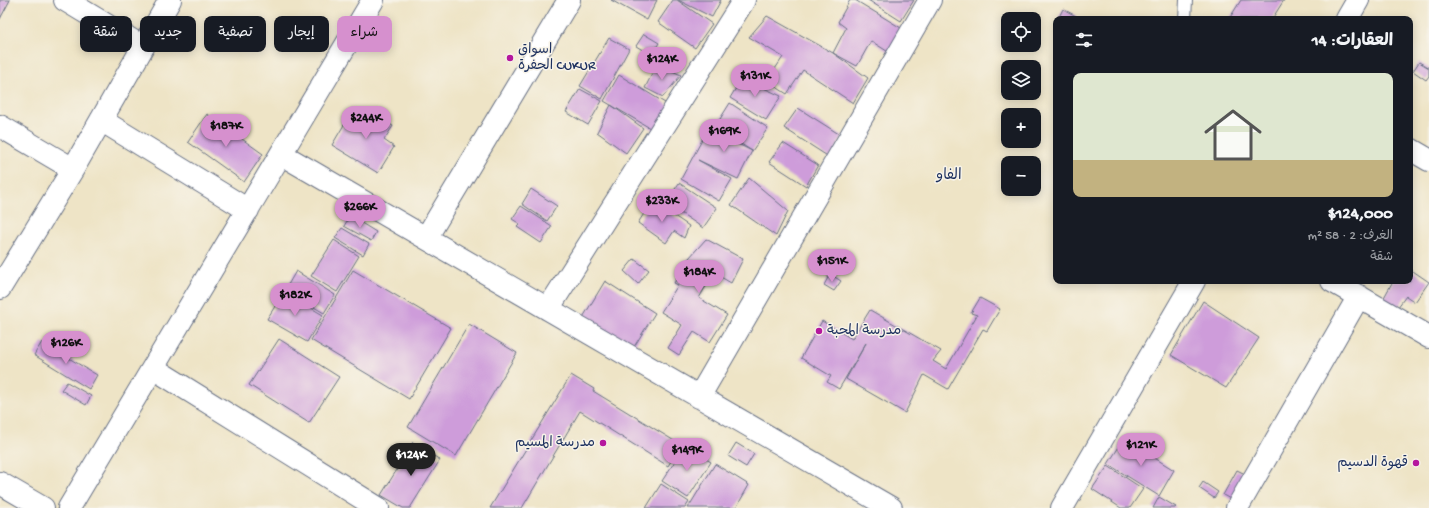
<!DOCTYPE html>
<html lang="ar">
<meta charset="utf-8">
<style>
:root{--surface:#171b24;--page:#20242c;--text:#f1f3f6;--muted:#9ea1a6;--accent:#d690ce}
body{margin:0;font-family:"Gochi Hand","Playpen Sans Arabic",sans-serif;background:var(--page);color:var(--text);direction:rtl;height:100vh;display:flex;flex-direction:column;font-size:15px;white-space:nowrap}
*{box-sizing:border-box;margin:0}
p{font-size:13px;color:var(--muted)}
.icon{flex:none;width:22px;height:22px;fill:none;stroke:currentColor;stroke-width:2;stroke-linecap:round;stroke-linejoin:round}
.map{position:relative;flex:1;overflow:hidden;direction:ltr}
.sheet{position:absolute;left:1053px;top:16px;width:360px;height:268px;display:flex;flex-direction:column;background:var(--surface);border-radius:8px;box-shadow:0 2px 10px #0003;direction:rtl}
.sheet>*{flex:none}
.guide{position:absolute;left:12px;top:16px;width:380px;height:36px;direction:rtl;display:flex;gap:8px}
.buttons{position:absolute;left:1001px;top:12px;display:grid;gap:8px}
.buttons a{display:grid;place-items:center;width:40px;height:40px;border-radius:8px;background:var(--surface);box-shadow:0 2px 10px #0003;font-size:20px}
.price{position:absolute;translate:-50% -34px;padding:0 9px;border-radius:14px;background:var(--accent);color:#111;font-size:13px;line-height:26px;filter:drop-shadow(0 1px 2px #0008)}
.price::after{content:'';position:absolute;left:50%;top:24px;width:12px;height:9px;margin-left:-6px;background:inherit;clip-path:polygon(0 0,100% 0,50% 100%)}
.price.on{background:#222;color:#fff}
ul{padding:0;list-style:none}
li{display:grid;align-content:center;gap:8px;height:212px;padding:0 20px}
li span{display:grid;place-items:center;height:124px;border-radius:8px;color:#555}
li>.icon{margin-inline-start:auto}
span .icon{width:72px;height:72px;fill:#fffc;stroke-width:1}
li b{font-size:17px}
h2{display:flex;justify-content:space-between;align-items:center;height:48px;padding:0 20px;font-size:17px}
.tag{padding:0 14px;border-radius:8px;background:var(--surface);box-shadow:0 2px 10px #0003;font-size:14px;line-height:36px}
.tag.on{background:var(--accent);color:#111}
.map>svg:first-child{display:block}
.building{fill:#ce9cda}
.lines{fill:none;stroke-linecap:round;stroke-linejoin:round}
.lane-casing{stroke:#656e82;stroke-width:14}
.street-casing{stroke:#656e82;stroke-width:24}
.lane{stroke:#fff;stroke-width:12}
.street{stroke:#fff;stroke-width:22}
.poi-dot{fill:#b5179e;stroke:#f7f3e8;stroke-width:1.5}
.labels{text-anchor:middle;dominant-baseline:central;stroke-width:3;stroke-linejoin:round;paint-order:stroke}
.poi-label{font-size:14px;fill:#1b2f5e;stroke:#f7f3e8;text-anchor:start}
.neighbourhood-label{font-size:15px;fill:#1b2f5e;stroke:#f7f3e8}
</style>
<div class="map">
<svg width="1429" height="508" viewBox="0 0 1429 508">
<rect width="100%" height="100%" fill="#f7f3e8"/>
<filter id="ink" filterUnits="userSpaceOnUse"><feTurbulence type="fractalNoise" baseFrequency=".025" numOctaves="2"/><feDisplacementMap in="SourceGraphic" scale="8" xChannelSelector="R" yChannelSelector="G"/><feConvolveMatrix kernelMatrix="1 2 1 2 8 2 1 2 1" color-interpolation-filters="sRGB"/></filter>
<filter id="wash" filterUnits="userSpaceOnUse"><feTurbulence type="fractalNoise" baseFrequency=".012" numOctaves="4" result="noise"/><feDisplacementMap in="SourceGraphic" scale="16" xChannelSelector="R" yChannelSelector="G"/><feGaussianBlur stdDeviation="0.9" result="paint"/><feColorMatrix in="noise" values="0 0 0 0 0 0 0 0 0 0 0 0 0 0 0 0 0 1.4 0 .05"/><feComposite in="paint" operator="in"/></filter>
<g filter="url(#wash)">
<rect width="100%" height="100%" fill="#eee4c6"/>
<g id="blocks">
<!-- building -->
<path class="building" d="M0,0h10l-10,19z
M611,0h46l-10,20z
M673,0h4l35,24 -17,24 -37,-26z
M678,0h43l-9,17z
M850,0h5l51,31 -16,22 -19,-12 -14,25 -24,-13 13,-25 -8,-6z
M868,0h46l-13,21z
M1241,0h43l-12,19h-43z
M1063,9l13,7 -2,3h-16z
M767,16l66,37 35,25 -15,25 -50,-33 -16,24 -20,-13 16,-24 -34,-20z
M644,34l15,9 -8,12 -15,-9z
M609,38l20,11 -27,50 -22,-13z
M1018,60l8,7h-13z
M1419,62l10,6v8l-3,4 -13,-9z
M657,64l24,11 -18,22 -18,-9z
M619,75l51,31 -15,25 -51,-30z
M742,78l39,18 -15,24 -36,-22z
M580,89l22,12 -14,24 -22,-13z
M730,103l38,25 -16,23 -14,28 -40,-19 34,19 -13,22 -38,-22 27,-50 44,22 -37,-24z
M611,105l32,23 -17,25 -29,-21z
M798,108l44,28 -10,23 -48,-31z
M368,111l25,15 -9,14 10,7 -16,26 -46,-28 19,-32 11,7z
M207,114l56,40 -19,28 -56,-40z
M783,143l35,22 -12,21 -37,-24z
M749,178l39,33 -12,25 -45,-31z
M679,183l38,25 -14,20 -37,-25z
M531,189l26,17 -10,15 -25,-17z
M652,201l37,25 -5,12 -10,-7 -8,12 -28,-20z
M521,206l31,20 -11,17 -24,-16 3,-3 -8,-5z
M350,216l26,16 -5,9 -27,-15z
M342,228l27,16 -6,11 -28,-17z
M706,239l37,20 -12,24 -17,-10 -15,25 28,17 -17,27 -16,-10 -15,23 -11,-7 14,-23 -21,-13 17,-27 -4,-2 15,-25z
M334,240l25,16 -22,36 -26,-16z
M634,259l15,11 -11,14 -14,-13z
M1410,269l19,13 -14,20 -9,-6 -11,15 -14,-8 12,-22h17z
M353,270l98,58 -42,71 -98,-59z
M296,271l39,24 -11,18 -39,-23z
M830,274l11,7 -7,10 -10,-6z
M605,281l50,32 -23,37 -50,-31z
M284,292l39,23 -16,27 -40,-23z
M980,298l20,11 -13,22 -4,-2 -35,60 -24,-14 -19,38 -59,-34 20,-36 -27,46 -12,-7 4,-6 -30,-18 21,-37 30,18 18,-29 71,41 -8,10 13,8 31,-54 -6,-2z
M1203,301l56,37 -33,50 -55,-33z
M469,324l48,29 -61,103 -48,-29z
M279,339l60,38 -30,46 -60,-38z
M42,342l55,33 -8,14 -55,-34z
M571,375l23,14 -1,2 88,54 -13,21 -88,-55 -58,97h-32z
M67,382l24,14 -5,9 -25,-15z
M1124,439l50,31 -15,26 -51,-32z
M413,442l27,18 -30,48h-7l-22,-13 17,-27 1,1 9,-14 5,3 -8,-5z
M736,443l18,11 -8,13 -18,-11z
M685,446l26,16 -23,36 -26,-17z
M715,464l34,21 -13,23h-48z
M1108,466l35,23 -13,19h-9l-29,-19z
M1237,470l10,5 -15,25 -9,-5z
M1203,482l15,10 -4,6 -15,-10z
M661,484l28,18 -4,6h-39z
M1159,497l17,10 -1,1h-22z"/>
</g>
</g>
<g filter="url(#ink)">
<use href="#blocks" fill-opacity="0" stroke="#656e82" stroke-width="1"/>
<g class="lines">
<defs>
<path id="lane" d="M1185,19l1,-19"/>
<path id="street" d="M65,0l78,47
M1347,19l11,-19
M101,120l147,90
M0,126l73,43
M1410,149l19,11
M281,154l610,354
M426,238l143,-238
M1332,281l97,56
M0,288l73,-119 97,-169
M548,309l196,-309
M153,368l225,140
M699,397l231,-397
M0,483l43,25
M69,508l304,-508
M1062,508l132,-227
M1237,508l122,-212"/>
</defs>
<!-- lane casing -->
<use href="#lane" class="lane-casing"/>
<!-- street casing -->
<use href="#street" class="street-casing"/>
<!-- lane -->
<use href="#lane" class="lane"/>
<!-- street -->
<use href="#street" class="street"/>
</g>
</g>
<!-- markers -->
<g class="poi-dot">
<circle cx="510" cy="58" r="4"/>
<circle cx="819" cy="331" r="4"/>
<circle cx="603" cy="443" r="4"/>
<circle cx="1416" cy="463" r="4"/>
</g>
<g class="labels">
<!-- poi labels -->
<g class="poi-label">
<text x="518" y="50">اسواق<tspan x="518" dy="16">الحفرة CUKUR</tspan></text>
<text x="827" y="331">مدرسة المحبة</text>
<text x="595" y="443" text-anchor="end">مدرسة المسيم</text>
<text x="1408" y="463" text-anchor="end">قهوة الدسيم</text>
</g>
<!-- neighbourhood labels -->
<g class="neighbourhood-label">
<text x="949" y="176">الفاو</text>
</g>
</g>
</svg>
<div class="buttons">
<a><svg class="icon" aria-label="locate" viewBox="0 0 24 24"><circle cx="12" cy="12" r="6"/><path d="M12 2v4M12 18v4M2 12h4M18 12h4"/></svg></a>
<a><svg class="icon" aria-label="layers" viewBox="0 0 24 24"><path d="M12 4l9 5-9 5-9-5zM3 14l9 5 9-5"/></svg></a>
<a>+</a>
<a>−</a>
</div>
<b class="price" style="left:662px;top:81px">$124K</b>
<b class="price" style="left:755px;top:98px">$131K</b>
<b class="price" style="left:366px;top:140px">$244K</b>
<b class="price" style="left:226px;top:148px">$187K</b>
<b class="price" style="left:724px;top:153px">$169K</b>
<b class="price" style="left:662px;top:223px">$233K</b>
<b class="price" style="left:360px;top:229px">$266K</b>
<b class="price" style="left:832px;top:283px">$151K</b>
<b class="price" style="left:699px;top:294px">$184K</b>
<b class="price" style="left:295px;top:317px">$182K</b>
<b class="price" style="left:66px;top:365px">$126K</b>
<b class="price" style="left:1141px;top:467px">$121K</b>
<b class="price" style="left:687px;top:472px">$149K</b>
<b class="price on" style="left:411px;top:477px">$124K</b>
<div class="guide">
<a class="tag on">شراء</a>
<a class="tag">إيجار</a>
<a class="tag">تصفية</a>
<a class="tag">جديد</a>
<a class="tag">شقة</a>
</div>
<section class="sheet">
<h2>العقارات: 14<svg class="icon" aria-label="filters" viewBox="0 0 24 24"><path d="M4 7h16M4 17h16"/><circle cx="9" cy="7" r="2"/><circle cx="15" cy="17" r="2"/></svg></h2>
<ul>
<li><span style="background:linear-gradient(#dfe7d0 70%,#c2b280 0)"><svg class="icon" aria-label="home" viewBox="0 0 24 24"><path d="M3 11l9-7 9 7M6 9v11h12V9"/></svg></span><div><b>$124,000</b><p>الغرف: 2 · 58 m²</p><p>شقة</p></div></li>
</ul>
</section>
</div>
